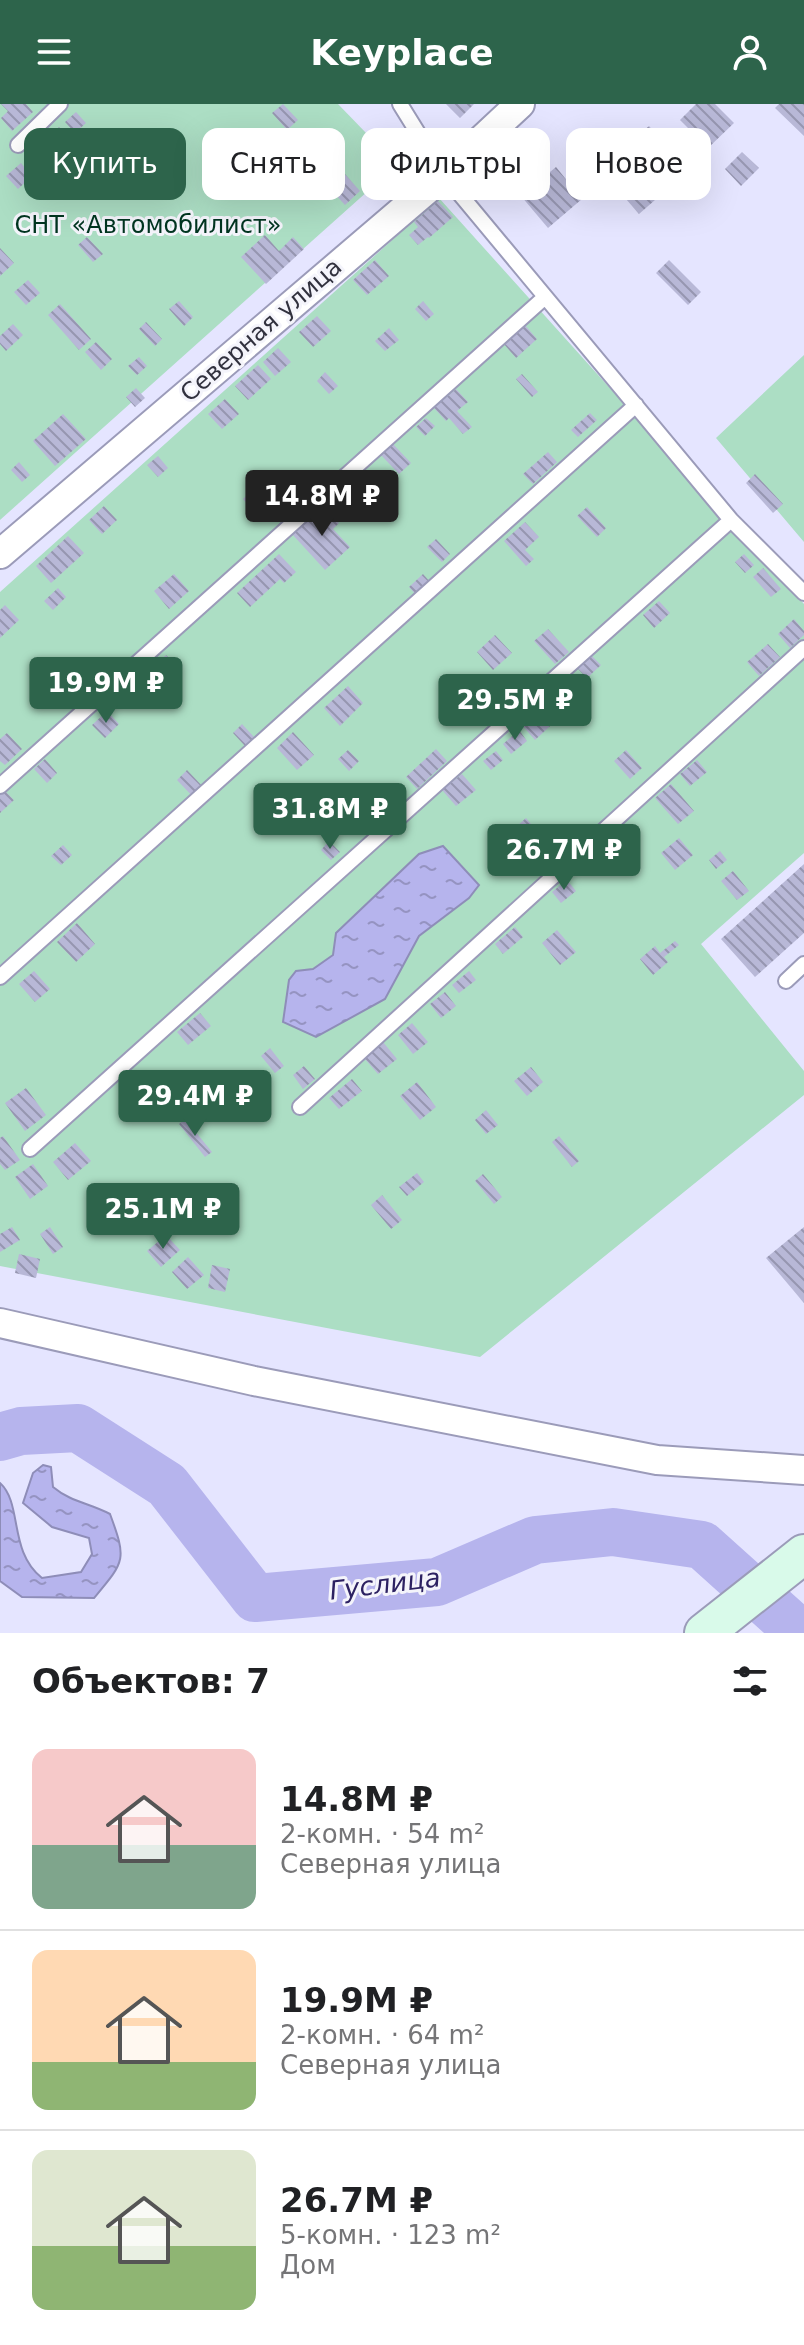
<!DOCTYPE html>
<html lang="ru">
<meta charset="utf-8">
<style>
:root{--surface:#fff;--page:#f2f2f2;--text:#202124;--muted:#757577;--line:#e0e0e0;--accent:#2d644b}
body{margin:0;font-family:"DejaVu Sans",sans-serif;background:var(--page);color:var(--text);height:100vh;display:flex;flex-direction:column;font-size:30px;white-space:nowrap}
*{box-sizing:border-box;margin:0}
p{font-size:26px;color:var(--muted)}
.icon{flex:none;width:44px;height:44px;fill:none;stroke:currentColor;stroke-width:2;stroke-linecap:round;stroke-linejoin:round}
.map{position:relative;height:1529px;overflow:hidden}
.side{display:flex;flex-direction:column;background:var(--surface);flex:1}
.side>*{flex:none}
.hud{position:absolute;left:24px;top:24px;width:756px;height:72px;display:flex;gap:16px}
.price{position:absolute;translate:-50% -68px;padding:0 18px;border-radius:8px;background:var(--accent);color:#fff;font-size:26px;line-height:52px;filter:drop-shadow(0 2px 4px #0008)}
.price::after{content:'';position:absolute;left:50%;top:48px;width:24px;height:18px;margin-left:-12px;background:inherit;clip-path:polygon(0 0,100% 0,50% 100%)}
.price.active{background:#222;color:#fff}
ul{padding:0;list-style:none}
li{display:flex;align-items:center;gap:24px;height:200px;padding:0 32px}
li+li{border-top:2px solid var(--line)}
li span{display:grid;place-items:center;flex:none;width:224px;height:160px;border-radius:16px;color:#555}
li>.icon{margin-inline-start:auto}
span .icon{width:96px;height:96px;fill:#fffc;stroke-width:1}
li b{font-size:34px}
h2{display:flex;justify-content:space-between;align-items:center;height:96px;padding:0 32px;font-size:34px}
.pill{padding:0 28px;border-radius:16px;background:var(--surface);box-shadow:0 8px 32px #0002;font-size:28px;line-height:72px}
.pill.active{background:var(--accent);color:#fff}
header{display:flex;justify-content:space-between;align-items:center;height:104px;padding:0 32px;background:var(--accent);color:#fff;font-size:36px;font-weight:600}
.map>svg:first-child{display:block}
.green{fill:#acdec4}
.water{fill:url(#water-ripples);stroke:#8e8db8;stroke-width:2}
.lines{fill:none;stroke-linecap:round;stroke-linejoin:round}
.river{stroke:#b6b4ed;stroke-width:48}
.building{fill:url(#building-back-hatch)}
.service-casing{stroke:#9b9bb9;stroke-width:18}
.minor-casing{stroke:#9b9bb9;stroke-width:32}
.secondary-casing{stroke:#9b9bb9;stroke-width:42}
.service{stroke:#fff;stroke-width:14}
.minor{stroke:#fff;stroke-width:28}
.secondary{stroke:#d9faea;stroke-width:38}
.labels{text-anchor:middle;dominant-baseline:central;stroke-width:6;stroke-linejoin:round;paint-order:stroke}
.park-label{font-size:24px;fill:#003520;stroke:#f4f4fb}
.street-label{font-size:24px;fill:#31313e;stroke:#f4f4fb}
.water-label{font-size:26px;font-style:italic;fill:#2c2162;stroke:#f4f4fb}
</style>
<header><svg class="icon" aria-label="menu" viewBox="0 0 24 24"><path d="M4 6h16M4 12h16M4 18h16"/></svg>Keyplace<svg class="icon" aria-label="person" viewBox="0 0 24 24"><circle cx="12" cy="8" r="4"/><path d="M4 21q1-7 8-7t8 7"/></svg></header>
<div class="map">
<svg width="804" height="1529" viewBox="0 0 804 1529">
<defs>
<pattern id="water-ripples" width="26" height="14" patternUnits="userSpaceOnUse" patternTransform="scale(2)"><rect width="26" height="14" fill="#b6b4ed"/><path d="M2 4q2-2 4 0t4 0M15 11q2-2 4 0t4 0" fill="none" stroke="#9593c1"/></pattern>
<pattern id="building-back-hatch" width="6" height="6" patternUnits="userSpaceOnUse" patternTransform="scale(2)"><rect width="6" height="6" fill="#b8b8d7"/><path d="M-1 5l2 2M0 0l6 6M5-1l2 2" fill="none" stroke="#9696b0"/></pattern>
</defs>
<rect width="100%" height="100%" fill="#e5e5ff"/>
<!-- green -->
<path class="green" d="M0,0h338l59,61 -397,355z
M439,94l365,406v249l-103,91 103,127v24l-324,262 -480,-91v-674z
M804,251v187l-88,-104z"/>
<!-- water -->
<path class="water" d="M443,742l36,39 -10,13 -50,38 -34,63 -69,38 -33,-15 6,-42 7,-9 17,-2 20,-14 3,-22 83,-79z
M43,1361l8,2 2,20c18,15 36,16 57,27 17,46 15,47 -16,84l-72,-1 -22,-16v-98c23,21 8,68 42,95l39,-6 11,-18 -3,-16 -37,-11 -29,-24 10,-30z"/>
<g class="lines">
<!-- river -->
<path class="river" d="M0,1333l21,-6 57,-3 89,57 88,113 182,-16 98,-42 78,-8 89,13 98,88"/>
</g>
<!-- building -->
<path class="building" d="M1,0h25l7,8 -21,19 -11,-13 7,-7z
M283,0l15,16 -11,10 -15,-17z
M446,0h28l-14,14z
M696,0h19l19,19 -26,25 -28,-28z
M779,0h25v32l-29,-28z
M76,8l10,11 -11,10 -10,-11z
M649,22l39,45 -49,43 -39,-45z
M59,23l12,13 -16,15 -12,-13z
M742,48l17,16 -18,18 -16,-17z
M21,59l11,13 -14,13 -12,-13z
M337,61l23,26 -15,14 -24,-26z
M556,63l26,32 -34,29 -27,-32z
M438,97l15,16 -24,21 -1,-1 -10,8 -9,-10 9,-8 -4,-5z
M265,131l14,16 14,-14 11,12 -38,35 -25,-27z
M87,133l16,17 -10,8 -15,-17z
M0,144l14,15 -14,13z
M375,156l14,16 -22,19 -14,-15z
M669,156l32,32 -13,13 -32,-32z
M28,176l12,13 -14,12 -12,-13z
M179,197l14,16 -9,9 -15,-17z
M423,197l11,13 -8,7 -11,-12z
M60,200l31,35 -12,11 -31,-35z
M317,212l14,15 -18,16 -14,-15z
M146,218l16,17 -7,7 -16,-17z
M13,220l10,11 -17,16 -6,-7v-8z
M524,220l13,15 -21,19 -13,-15z
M389,224l10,12 -14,11 -10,-10z
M96,238l16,17 -11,11 -16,-18z
M278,244l13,14 -16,14 -12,-14z
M139,253l8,9 -10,9 -9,-9z
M258,261l13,14 -23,21 -13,-14z
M325,268l13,14 -9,8 -12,-13z
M522,270l16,18 -6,5 -16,-18z
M136,284l9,10 -10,9 -9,-10z
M456,285l12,13 -11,9 15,16 -9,7 -14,-16 -3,3 -12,-13z
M225,295l14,15 -17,15 -14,-15z
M590,309l7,7 -19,17 -7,-7z
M63,310l23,25 -31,27 -22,-25z
M426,314l9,8 -10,10 -9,-9z
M393,340l18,19 -12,11 -18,-19z
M548,348l9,10 -24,22 -10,-10z
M158,352l10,12 -10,9 -11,-12z
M19,358l11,13 -8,7 -11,-12z
M366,369l14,15 -17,16 -15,-15z
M755,370l28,30 -10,9 -27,-30z
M266,373l21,24 -24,21 -20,-23z
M104,402l13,14 -15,14 -13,-14z
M322,402l17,17 -6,6 17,18 -25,23 -33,-36z
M587,403l19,21 -9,9 -20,-21z
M525,418l14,15 -14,13 9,9 -8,7 -22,-25z
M68,432l16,17 -33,30 -15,-17z
M436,435l14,15 -8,8 -15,-15z
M279,450l17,18 -12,11 -4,-4 -30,28 -13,-14z
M744,450l10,11 -9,8 -10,-11z
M763,464l18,21 -10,8 -18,-20z
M174,470l15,17 -20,18 -15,-18z
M423,470l8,9 -14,13 -8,-9z
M58,484l8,9 -13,13 -9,-9z
M659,497l11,12 -16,15 -11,-13z
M5,501l14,15 -19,18v-28z
M794,515l10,12v4l-14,13 -12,-14z
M548,525l21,23 -14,12 -21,-23z
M495,531l17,18 -19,17 -16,-18z
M768,540l12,13 -21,19 -12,-14z
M166,551l15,15 -31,28 -13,-15z
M592,552l9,9 -14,13 -9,-9z
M49,577l9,10 -17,15 -8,-9z
M348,582l15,17 -23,23 -16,-18z
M558,586l14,16 -37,34 -14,-16z
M107,607l12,13 -14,14 -13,-13z
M242,620l12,13 -9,9 -12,-13z
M519,626l8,11 -16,13 -8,-10z
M293,628l21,23 -17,15 -20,-22z
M7,629l15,16 -17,16 -5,-4v-22z
M436,645l11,12 -30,28 -11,-12z
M348,646l11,11 -10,10 -11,-12z
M626,646l16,18 -12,11 -16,-18z
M496,647l7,9 -12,10 -8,-9z
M45,655l12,14 -10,10 -13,-14z
M697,656l10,12 -17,14 -10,-12z
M187,666l18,19 -10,10 -18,-19z
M462,670l14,16 -20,16 -14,-16z
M356,680l19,20 -6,5 -18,-20z
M671,680l23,27 -16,13 -23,-26z
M5,687l9,9 -14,13v-18z
M526,714l10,12 -10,7 -9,-11z
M679,734l14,17 -18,15 -14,-17z
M329,737l11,11 -9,8 -10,-10z
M63,741l9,10 -11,10 -10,-9z
M602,743l9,11 -18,15 -9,-11z
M720,747l7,9 -11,9 -7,-9z
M804,760v69l-49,44 -34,-38z
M733,767l16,20 -12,9 -16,-19z
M567,776l9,11 -15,12 -9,-11z
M77,819l18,21 -19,18 -19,-20z
M515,823l8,10 -20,17 -8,-10z
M557,826l19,22 -16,13 -18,-22z
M675,837l4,4 -15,12 4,5 -15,13 -13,-16 15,-13 5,7z
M34,867l16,18 -15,13 -16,-18z
M469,867l7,9 -17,13 -7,-8z
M445,888l11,14 -15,12 -11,-14z
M200,909l11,13 -23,19 -11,-13z
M412,919l16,19 -15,12 -15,-19z
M383,938l14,17 -19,15 -14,-16z
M270,944l14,18 -9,7 -14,-17z
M304,962l11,13 -12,10 -10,-14z
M531,963l12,15 -16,14 -13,-15z
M148,971l30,35 -9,6 -29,-35z
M352,975l10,12 -23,18 -10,-11z
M417,978l19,25 -16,13 -20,-24z
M26,984l20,27 -21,16 -20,-28z
M486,1006l12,15 -12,9 -11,-14z
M185,1015l27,33 -7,5 -26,-33z
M3,1032l17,24 -15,10 -5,-6v-26z
M559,1032l20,25 -7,6 -20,-25z
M75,1039l16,18 -23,19 -15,-18z
M33,1060l15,22 -18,13 -15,-22z
M417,1069l7,9 -17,14 -8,-9z
M483,1070l19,23 -8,7 -19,-23z
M382,1091l20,25 -11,9 -20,-24z
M12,1123l8,13 -20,12v-18z
M50,1123l13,20 -10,7 -13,-20z
M804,1123v76l-38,-45z
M166,1131l14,15 -19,17 -14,-16z
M19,1150l21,5 -4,19 -21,-5z
M188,1153l16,18 -17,14 -15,-17z
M212,1161l18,4 -5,23 -17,-4z"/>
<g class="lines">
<defs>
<path id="service" d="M400,0l44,71 287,345 73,73
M18,41l42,-41
M0,682l545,-489
M0,873l636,-572
M786,877l18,-17
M300,1003l504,-459
M30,1045l701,-629"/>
<path id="minor" d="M0,450l444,-379 76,-71
M0,1219l254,58 403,79 147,10"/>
<path id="secondary" d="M704,1529l100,-79"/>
</defs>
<!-- service casing -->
<use href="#service" class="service-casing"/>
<!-- minor casing -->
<use href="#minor" class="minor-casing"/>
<!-- secondary casing -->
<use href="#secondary" class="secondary-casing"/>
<!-- service -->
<use href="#service" class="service"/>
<!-- minor -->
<use href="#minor" class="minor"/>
<!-- secondary -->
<use href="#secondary" class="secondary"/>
</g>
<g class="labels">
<!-- park labels -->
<g class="park-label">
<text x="148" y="121">СНТ «Автомобилист»</text>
</g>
<!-- street labels -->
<g class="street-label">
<text transform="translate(261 226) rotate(-41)">Северная улица</text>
</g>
<!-- water labels -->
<g class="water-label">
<text transform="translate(385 1480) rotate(-7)">Гуслица</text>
</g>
</g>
</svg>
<b class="price active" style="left:322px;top:434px">14.8M ₽</b>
<b class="price" style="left:106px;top:621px">19.9M ₽</b>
<b class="price" style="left:515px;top:638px">29.5M ₽</b>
<b class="price" style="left:330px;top:747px">31.8M ₽</b>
<b class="price" style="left:564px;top:788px">26.7M ₽</b>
<b class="price" style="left:195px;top:1034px">29.4M ₽</b>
<b class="price" style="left:163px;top:1147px">25.1M ₽</b>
<div class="hud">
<a class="pill active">Купить</a>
<a class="pill">Снять</a>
<a class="pill">Фильтры</a>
<a class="pill">Новое</a>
</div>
</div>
<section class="side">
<h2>Объектов: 7<svg class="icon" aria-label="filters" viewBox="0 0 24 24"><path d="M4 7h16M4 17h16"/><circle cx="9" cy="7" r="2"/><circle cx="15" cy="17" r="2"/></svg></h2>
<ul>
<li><span style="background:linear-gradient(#f6c9c9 60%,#7fa58c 0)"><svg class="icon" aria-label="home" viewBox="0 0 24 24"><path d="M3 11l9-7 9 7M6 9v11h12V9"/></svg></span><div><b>14.8M ₽</b><p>2-комн. · 54 m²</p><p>Северная улица</p></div></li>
<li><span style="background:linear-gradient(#ffd9b3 70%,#8fb573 0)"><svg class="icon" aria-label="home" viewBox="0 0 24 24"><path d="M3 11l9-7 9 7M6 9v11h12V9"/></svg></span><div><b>19.9M ₽</b><p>2-комн. · 64 m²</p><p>Северная улица</p></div></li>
<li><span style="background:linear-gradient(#dfe7d0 60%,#8fb573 0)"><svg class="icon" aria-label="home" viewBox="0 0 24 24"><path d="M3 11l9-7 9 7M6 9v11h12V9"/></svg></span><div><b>26.7M ₽</b><p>5-комн. · 123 m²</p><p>Дом</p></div></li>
</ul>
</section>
